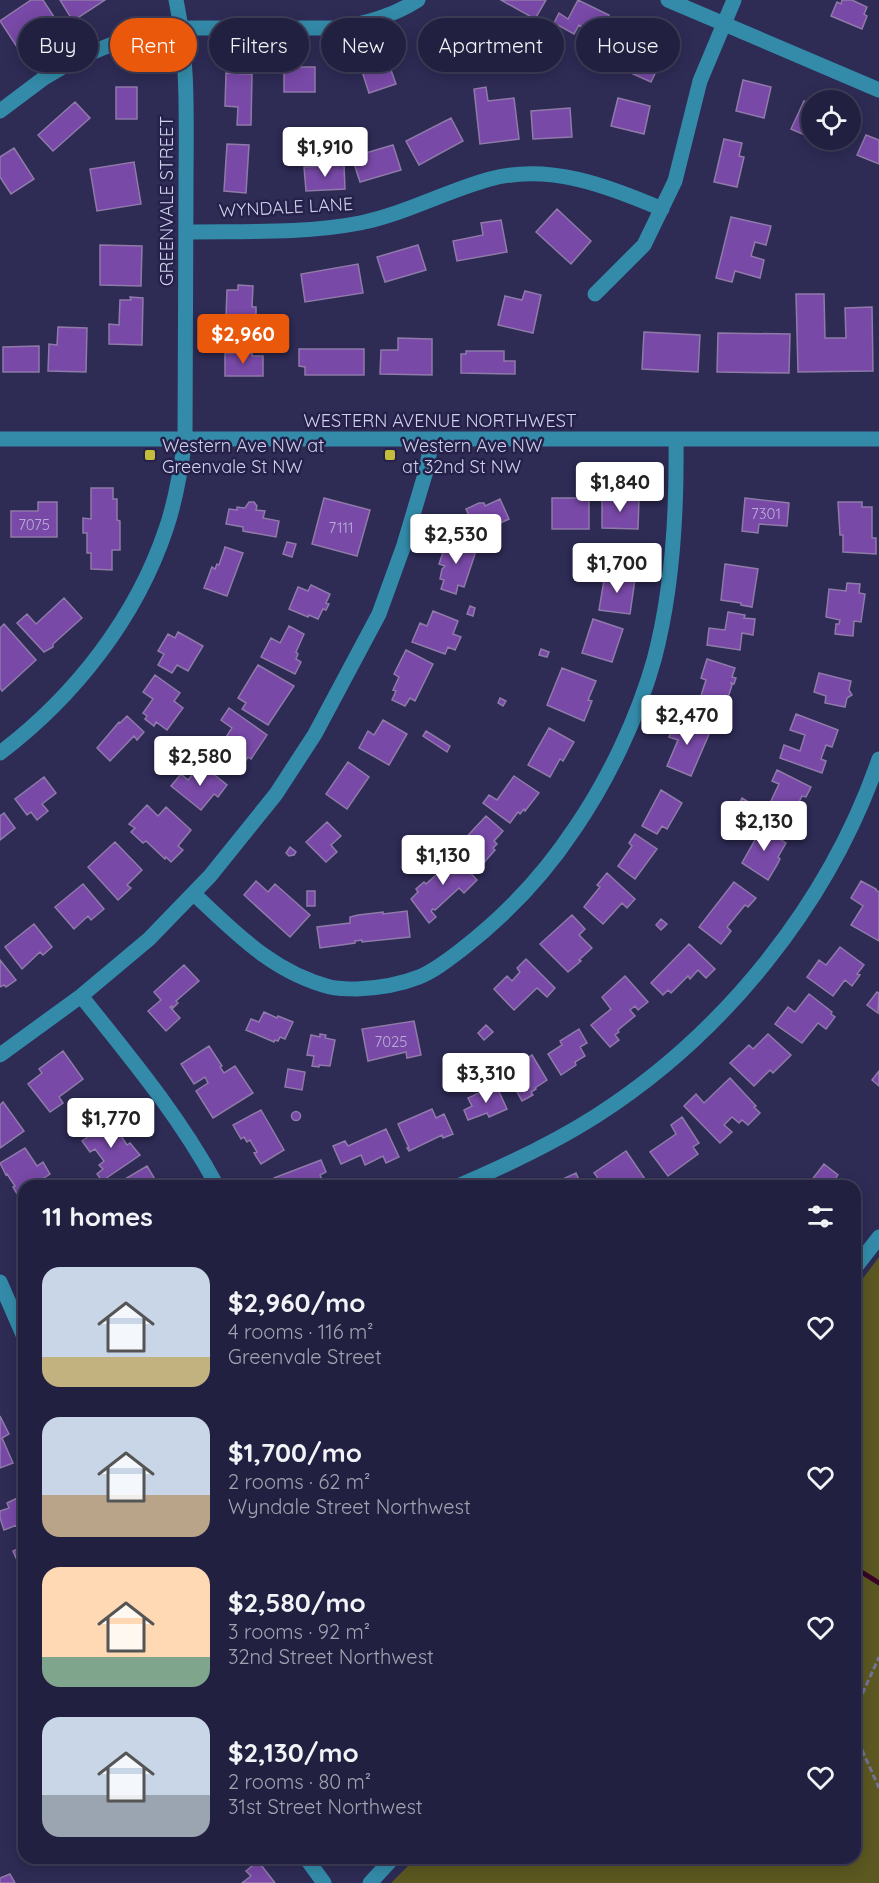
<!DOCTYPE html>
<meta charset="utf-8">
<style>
:root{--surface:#222040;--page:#2a2847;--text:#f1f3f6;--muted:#a2a3b1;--line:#3f3e59;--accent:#ea580c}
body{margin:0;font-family:Quicksand,sans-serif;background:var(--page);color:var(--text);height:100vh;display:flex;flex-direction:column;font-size:22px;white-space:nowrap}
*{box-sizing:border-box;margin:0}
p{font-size:20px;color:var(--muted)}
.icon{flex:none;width:33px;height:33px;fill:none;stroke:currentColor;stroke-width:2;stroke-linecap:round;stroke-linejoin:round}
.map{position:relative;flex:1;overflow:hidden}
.sheet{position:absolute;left:18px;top:1180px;width:843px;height:684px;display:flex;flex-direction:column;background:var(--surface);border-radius:18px;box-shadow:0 3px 15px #0003,0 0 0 2px var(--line)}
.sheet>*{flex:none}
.top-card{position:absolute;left:18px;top:18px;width:843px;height:54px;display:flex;gap:12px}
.controls{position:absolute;left:801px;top:90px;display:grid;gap:12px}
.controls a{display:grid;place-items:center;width:60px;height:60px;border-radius:50%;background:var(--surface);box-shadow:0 3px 15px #0003,0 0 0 2px var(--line);font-size:30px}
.price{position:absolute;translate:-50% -51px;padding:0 14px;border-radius:6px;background:#fff;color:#222;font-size:20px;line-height:39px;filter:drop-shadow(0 2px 3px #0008)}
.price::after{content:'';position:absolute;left:50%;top:36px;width:18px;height:14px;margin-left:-9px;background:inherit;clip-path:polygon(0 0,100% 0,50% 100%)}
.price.on{background:var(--accent);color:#fff}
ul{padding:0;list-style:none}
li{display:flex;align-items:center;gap:18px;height:150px;padding:0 24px}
li span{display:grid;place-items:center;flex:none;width:168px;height:120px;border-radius:18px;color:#555}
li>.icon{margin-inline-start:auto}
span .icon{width:72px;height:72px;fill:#fffc;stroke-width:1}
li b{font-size:26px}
h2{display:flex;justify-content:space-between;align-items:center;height:72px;padding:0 24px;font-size:26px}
.tag{padding:0 21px;border-radius:27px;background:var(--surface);box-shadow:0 3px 15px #0003,0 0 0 2px var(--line);font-size:21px;line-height:54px}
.tag.on{background:var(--accent);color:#fff}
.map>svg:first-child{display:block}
.green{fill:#5c5821}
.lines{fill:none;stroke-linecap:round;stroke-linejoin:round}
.stream{stroke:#370426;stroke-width:5}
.building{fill:#7849a7;stroke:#8f7aa9;stroke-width:1.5}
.path{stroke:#747396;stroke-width:3;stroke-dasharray:6 3;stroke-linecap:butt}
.minor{stroke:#338ba9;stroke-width:15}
.poi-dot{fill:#c6bc3c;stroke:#25214a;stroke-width:2}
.labels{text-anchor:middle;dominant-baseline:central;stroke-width:5;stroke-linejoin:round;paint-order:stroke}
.number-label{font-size:15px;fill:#b9aed9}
.street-label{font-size:18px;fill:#cfd0ea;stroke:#25214a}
.poi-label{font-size:18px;fill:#cfd0ea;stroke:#25214a;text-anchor:start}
</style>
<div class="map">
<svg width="879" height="1883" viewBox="0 0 879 1883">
<rect width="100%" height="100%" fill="#2e2b55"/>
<!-- green -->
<path class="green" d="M879,1257v626h-488l24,-24 440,-1v-569z"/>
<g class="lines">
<!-- stream -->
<path class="stream" d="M855,1568l24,15"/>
</g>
<!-- building -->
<path class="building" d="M31,0h12l15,23 -39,27 -19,-29z
M60,0h45l-32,21z
M501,0h45l-11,19z
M578,0l31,15 -11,20 -19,-10 -5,9 -20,-11 5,-10 9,6z
M842,0h10l15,7 -3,7 3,2 -5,13 -31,-13 6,-14 4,2z
M451,27l15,22 -24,16 -15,-22z
M647,31l23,11 -19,40 -22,-10z
M387,59l9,25 -27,9 -8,-25z
M284,67h31v25h-31z
M226,73l26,1 -1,51h-14l1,-18 -13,-1z
M743,80l28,7 -7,31 -28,-7z
M116,87h21v32h-21z
M486,87l2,14 26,-3 5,41 -39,5 -6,-55z
M618,98l32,8 -6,28 -33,-8z
M804,101l8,4v33l-21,-9z
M75,102l15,16 -37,33 -15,-16z
M570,108l2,29 -39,2 -2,-28z
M451,118l12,23 -44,24 -13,-24z
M866,135l13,5v24l-22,-9z
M724,139l18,4 -3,13 5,1 -7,30 -23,-5z
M814,140h25l-5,9z
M227,144l22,1 -3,48 -22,-2z
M393,145l8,25 -41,12 -8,-25z
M14,148l20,31 -23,15 -11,-17v-20z
M134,162l7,42 -44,7 -7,-42z
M344,165l1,24 -39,2 -2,-24z
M557,209l34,32 -20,23 -35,-32z
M731,217l40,9 -5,19 -11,-3 -4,14 13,4 -4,18 -25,-7 -3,11 -16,-4z
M501,220l6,32 -50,9 -4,-20 30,-6 -2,-12z
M100,245l42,1 -1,40 -41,-1z
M418,245l8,25 -41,12 -8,-25z
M358,264l5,29 -58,9 -4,-28z
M238,285l15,1 -1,21h4v11l-30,-1 1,-27h11z
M525,291l16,4 -8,38 -35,-8 7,-29 17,4z
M796,294h28l1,44h21l-1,-30 27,-1 1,64 -75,1z
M130,297l13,1 -1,47 -33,-1v-20l10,1 1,-25h11z
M58,327l29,1 -1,44 -38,-1 1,-27 8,1z
M644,332l56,3 -2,37 -56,-3z
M718,333l72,1 -1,39 -72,-1z
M398,338l34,1v36l-52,-1 1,-24h17z
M39,346v26h-36v-25z
M299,349h65v26h-59v-8l-6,-1z
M466,351h38v10h11v13l-54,-1v-19h5z
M225,353h27v3h11v20h-38z
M91,488h22v11h4v21l3,1v29h-8v20l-21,-1v-16h-4v-20h-4v-15l8,1z
M324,498l46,12 -13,46 -45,-12z
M552,498h37v31h-37z
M602,498l37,1 -1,30 -36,-1z
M745,498l44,5 -2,23 -28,-2 -1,9 -16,-2z
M500,499l9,20 -20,9 2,4 -12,5 -13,-28 13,-6h5l1,3z
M38,502h19v35h-46v-26h27z
M249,502h5l3,4 -1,4 9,1 -2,7 16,3 -3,16 -33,-6v-4l-17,-3 3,-15 8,1v-3l8,1z
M838,502h24v5h10v31h4v16l-33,-2v-17h-3z
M448,538l29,10 -13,39 -6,-2 -2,9 -15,-5 3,-9 -4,-1 2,-10 3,-3 -6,-2z
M287,542l9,2 -4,13 -9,-3z
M225,547l18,6 -16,43 -23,-8 8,-21 3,2 2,-5 2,1z
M725,564l33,5 -6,38 -11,-2v-2l-20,-3z
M605,574l30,5 -5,35 -31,-4z
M847,583l13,1 -1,9 6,1 -4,28 -7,-1 -1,15 -18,-2 1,-10h3l1,-4 -14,-3 3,-28 17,2z
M311,585l19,9 -4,9 3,1 -3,6 -3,-1 -5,10 -9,-4 -1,2 -19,-8 9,-22 10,4z
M64,598l18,20 -29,26v3l-9,5 -27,-29 10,-9 9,10z
M470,606l5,2 -2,8 -6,-2z
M433,611l25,10 -5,13 8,3 -6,13 -7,-3 -3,7 -33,-12 8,-19 7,3z
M728,612l17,3 -1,3 11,1 -2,16 -11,-2 -2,17 -33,-5 2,-17 16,2z
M593,619l30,10 -11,33 -30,-9z
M4,624l32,36 -34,31 -2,-3v-60z
M289,626l15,8 -8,18 2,2 -2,5 5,3 -6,12 -34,-17 10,-19 9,5z
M178,632l25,14 -15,25 -11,-6 -5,8 -14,-8 6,-11 -6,-3 10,-17 7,4z
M541,649l8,3 -2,5 -8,-2z
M406,650l27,14 -18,37 -5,-3 -5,8 -13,-6 4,-9 -3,-1 6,-13 -5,-3z
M707,659l28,9 -3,9 4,1 -2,6 -3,-1 1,2 -6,19 -6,-2 -3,9 -19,-6 8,-25 -5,-2z
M258,665l36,21 -26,39 -26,-16 4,-6 -8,-5z
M562,668l34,13 -8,19 4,1 -8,20 -37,-16z
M819,673l32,8 -2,9 3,5 -5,3 -2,9 -20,-4 1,-7 -12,-4z
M155,675l25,18 -6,8 9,7 -16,22 -11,-8 -2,4 -9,-7 2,-3 -4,-3 10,-14 -10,-7z
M500,698l6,3 -3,5 -5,-3z
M229,708l38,27 -16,24 -3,-2 -11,17 -24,-17 19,-29 -11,-8z
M796,714l42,16 -6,17 -6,-2 -5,14 5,2 -4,12 -42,-15 4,-13 16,6 5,-16 -15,-5z
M127,716l17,16 -7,8 -3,-4 -24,25 -13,-13 22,-26 1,1z
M677,718l33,14 -19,44 -24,-10 11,-26 -9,-3z
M383,720l24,14 -18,31 -30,-17 9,-17 6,4z
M549,728l25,14 -11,19 -3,-2 -10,18 -22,-12z
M426,731l24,15 -3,6 -24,-16z
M348,762l21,15 -22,32 -21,-15z
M201,764l26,21 -9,12 -4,-3 -13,16 -30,-24 10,-12 7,6z
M777,770l34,17 -5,10 -4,-1 -4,8 4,2 -3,5 2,1 -11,19 -15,-8 7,-15 -12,-5 9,-19 -7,-3z
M514,776l25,17 -14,18 -1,-2 -4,5 -2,-2 -8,11 -27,-20 6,-8 8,5z
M44,777l12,16 -14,11 6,7 -11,9 -6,-8 -4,3 -12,-16z
M661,790l21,13 -15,26 -5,-3 -5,8 -15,-8z
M742,798l16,10 -2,4 -17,-8z
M147,805l11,11 8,-9 25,23 -13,16 5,4 -12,12 -5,-5 -1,2 -19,-18 -3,2 -12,-11 4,-4 -6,-4z
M733,808l5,4 -3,6 -6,-4z
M4,813l11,15 -15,12v-24z
M486,816l17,15 -9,10 3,3 -4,4 2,2 -14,16 -22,-21z
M327,822l14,14 -10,9 6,7 -11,10 -20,-20z
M756,824l30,19 -8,14 2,2 -3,6 -9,15 -26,-17 14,-25 -7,-4z
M635,834l22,15 -22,30 -17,-13 14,-20 -3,-3z
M115,842l27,28 -15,15 4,3 -13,12 -30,-33z
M290,847l6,5 -2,3 -5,1 -3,-3z
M450,851l27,29 -13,13 -5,-5 -24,22 -2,-1 -2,2 5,6 -7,6 -18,-24 7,-7 -2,-3 8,-7 2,2 19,-17 -5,-6z
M607,873l28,26 -8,9 -5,-5 -19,21 -19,-17 16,-20 -3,-2z
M256,881l12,11 7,-8 35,31 -20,22 -46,-42z
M861,881l15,8v1l3,2v49l-28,-16 12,-19 -12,-8z
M734,882l22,16 -8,9 -3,-2 -18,22 4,4 -10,13 -22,-17z
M83,884l21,25 -13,11 -3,-4 -14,13 -19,-22z
M307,891h8v15h-8z
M407,911l3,26 -48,5v-2l-7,1v2l-35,5 -3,-21 33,-4v-6l8,-2 25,-3v2z
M572,915l13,14 -6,6 13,13 -13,12 2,1 -13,11 -28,-28z
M661,919l6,5 -6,6 -5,-5z
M34,924l18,23 -9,8 -3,-3 -18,17 -17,-22z
M689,944l26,25 -9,9 -8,-8 -8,9 -2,-3 -17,17 -3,-3 -5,5 -12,-12z
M840,947l24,18 -7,9 3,1 -8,11 -7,-6 -12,16 -26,-19 12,-17 7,5z
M526,959l29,29 -8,9 -10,-9 -23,22 -20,-21 13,-13 5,5 8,-9 -3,-4z
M0,960l16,20 -10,7 -2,-2 -4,2z
M184,965l15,16 -23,20 2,2 -5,5 -1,-2 -2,1 10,11 -14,13 -18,-20 13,-11 -7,-8z
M625,976l23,26 -10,8 -3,-4 -5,4 5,6 -17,14 1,2 -4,3 4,5 -9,7 -19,-22 20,-16 -9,-12z
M877,992l2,1 -1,20 -11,-8z
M809,994l23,18 -1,2 4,3 -9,12 -8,-6 -16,20 -27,-19 13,-17 7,5z
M264,1012l13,6 1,-2 15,6 -8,17 -5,-2 -2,4 -3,-1 -1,2 -28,-12 5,-11 8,3z
M414,1021l7,34 -14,3 -1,-6 -38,9 -6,-32z
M486,1025l7,7 -9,8 -6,-7z
M579,1029l8,14 -7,4 5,9 -10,6 1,3 -15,10 -13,-21 14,-9 -2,-4z
M320,1034l6,1 -1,3 10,2 -5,26 -11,-1v2l-7,-1 2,-10 -7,-1 4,-20 9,2z
M768,1034l23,21 -18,18 -3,-3 -16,16 -24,-23 19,-18 4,4z
M209,1046l13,20 -2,1 4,6 11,-7 18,27 -40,25 -17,-27 12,-8 -3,-6 -11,7 -13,-20z
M63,1051l20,28 -24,18 4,6 -13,9 -22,-28 14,-11 -3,-4z
M532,1055l15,25 -12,8 1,1 -5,3 2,3 -11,6 -13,-24 17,-10 -4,-6z
M288,1069l17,3 -3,18 -17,-3z
M879,1071v15l-7,-6z
M730,1078l26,28 -2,1 6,6 -12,12 -6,-5 -3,3 -7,-6 -8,8 8,7 -12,11 -36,-37 12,-12 8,9z
M496,1085l11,24 -18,8 -2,-4 -19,7 -4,-10 8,-4 -4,-8z
M3,1102l21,29 -24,17v-43z
M432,1109l4,9 8,-4 9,20 -10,4 -1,-3 -33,16 -2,-3h2l-11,-24z
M261,1110l23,40 -23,14 -7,-11 3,-1 -7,-12 -3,2 -3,-5 -3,2 -8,-14z
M291.5 1116a4.5 4.5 0 1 1 9 0a4.5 4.5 0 1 1-9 0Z
M682,1117l17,26 -6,4 5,7 -30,22 -18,-24 26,-18 -5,-9z
M113,1120l11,14 -3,2 6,9 3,-2 10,12 -38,26 -5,-7 6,-5 -4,-4 5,-4 -9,-12 -5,3 -8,-11z
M386,1129l13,28 -13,6 -3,-7 -18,9 -4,-10 -20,9 -8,-18 12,-5 3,5z
M25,1148l12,18 6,-4 7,12 -6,4 2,2 -10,6h-12v8l-5,3 -6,-10 2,-1 -8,-12 -1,1 -6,-12z
M626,1151l19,28 -8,5 2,2h-35l-10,-13z
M321,1160l5,12 -6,3 5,11h-47l-4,-8z
M824,1164l14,11 -8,11h-23z
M147,1166l12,20h-36l-3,-4z
M576,1173l6,13h-28l-2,-2z
M0,1416l9,18 -7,4 11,25 -13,5z
M24,1495v33l-5,2 -2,-5 -13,5 -4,-12v-7l9,-3 -2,-5z
M24,1546v22l-3,1 -8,-18z
M258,1861l17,22h-33l9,-7 -5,-5z
M10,1874l5,9h-15v-5z"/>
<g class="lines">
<!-- path -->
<path class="path" d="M855,1710l24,-53
M855,1724l8,28 16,36"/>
<!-- minor -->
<path class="minor" d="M668,0l211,90
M0,111l44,-33 34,-20 52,-21 52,-9h155c30,-5 56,-12 81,-28
M186,232c58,-1 117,2 174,-9 45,-9 86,-32 130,-44 59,-16 118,7 172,30
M595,294l49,-49 31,-64 25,-100 34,-81
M0,439h879
M0,753c75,-57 136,-135 166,-224 10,-29 15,-60 19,-90 0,-84 1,-168 1,-252 0,-62 3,-126 -10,-187
M194,894c42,39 78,78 136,93 9,2 18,2 27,2 22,-1 42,-4 62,-12 15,-6 29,-17 42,-27 44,-34 83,-75 114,-122 33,-48 63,-111 79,-168 19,-71 23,-147 22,-220
M81,996c49,61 99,121 136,190
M0,1055l81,-59 68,-57 61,-63 66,-82 39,-60 64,-120 25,-69 22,-74 6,-32
M458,1186c47,-20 94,-42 138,-70 128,-82 233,-212 283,-357
M855,1268l24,-31
M0,1282l24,55
M306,1858l18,25
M370,1883l23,-25"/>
</g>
<!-- markers -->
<g class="poi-dot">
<rect x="144" y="449" width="12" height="12" rx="3"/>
<rect x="384" y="449" width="12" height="12" rx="3"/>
</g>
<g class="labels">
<!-- number labels -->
<g class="number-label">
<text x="766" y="513">7301</text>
<text x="34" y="524">7075</text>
<text x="341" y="527">7111</text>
<text x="391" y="1041">7025</text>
</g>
<!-- street labels -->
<g class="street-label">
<text transform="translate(166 201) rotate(-90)">GREENVALE STREET</text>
<text transform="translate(286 207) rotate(-3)">WYNDALE LANE</text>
<text x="440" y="420">WESTERN AVENUE NORTHWEST</text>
</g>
<!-- poi labels -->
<g class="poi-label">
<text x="162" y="445">Western Ave NW at<tspan x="162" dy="21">Greenvale St NW</tspan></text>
<text x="402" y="445">Western Ave NW<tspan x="402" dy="21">at 32nd St NW</tspan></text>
</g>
</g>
</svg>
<div class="controls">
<a><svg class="icon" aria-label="locate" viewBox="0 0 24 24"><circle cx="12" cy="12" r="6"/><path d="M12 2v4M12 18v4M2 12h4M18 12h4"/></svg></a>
</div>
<b class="price" style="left:325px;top:178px">$1,910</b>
<b class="price on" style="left:243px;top:365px">$2,960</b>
<b class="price" style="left:620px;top:513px">$1,840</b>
<b class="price" style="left:456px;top:565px">$2,530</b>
<b class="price" style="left:617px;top:594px">$1,700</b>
<b class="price" style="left:687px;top:746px">$2,470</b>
<b class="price" style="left:200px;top:787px">$2,580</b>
<b class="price" style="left:764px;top:852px">$2,130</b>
<b class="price" style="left:443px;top:886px">$1,130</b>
<b class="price" style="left:486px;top:1104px">$3,310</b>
<b class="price" style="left:111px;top:1149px">$1,770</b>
<div class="top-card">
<a class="tag">Buy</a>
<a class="tag on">Rent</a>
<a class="tag">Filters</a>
<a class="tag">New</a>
<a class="tag">Apartment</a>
<a class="tag">House</a>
</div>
<section class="sheet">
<h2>11 homes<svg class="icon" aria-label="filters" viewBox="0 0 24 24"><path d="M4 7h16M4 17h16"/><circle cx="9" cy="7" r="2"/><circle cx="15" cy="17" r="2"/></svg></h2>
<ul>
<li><span style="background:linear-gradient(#c9d6e8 75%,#c2b280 0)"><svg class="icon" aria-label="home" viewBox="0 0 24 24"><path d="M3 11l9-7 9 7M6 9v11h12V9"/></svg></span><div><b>$2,960/mo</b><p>4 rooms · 116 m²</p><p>Greenvale Street</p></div><svg class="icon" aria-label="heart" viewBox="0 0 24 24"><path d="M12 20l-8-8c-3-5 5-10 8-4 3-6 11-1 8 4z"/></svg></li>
<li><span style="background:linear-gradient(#c9d6e8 65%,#b9a48a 0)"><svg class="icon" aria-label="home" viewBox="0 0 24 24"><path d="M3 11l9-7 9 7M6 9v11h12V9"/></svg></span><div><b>$1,700/mo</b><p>2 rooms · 62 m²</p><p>Wyndale Street Northwest</p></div><svg class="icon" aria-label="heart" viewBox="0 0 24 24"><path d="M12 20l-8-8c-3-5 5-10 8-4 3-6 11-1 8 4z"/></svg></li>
<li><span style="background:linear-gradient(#ffd9b3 75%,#7fa58c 0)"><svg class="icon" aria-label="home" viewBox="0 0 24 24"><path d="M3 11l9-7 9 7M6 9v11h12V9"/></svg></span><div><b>$2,580/mo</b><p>3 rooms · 92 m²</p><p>32nd Street Northwest</p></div><svg class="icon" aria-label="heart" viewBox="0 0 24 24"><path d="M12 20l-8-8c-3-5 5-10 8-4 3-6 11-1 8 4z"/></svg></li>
<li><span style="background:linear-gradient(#c9d6e8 65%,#9aa5b1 0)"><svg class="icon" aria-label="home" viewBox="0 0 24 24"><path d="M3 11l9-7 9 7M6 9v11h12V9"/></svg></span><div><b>$2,130/mo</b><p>2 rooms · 80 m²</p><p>31st Street Northwest</p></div><svg class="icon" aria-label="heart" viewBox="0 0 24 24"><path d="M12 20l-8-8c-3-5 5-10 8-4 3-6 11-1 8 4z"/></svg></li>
</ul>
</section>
</div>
